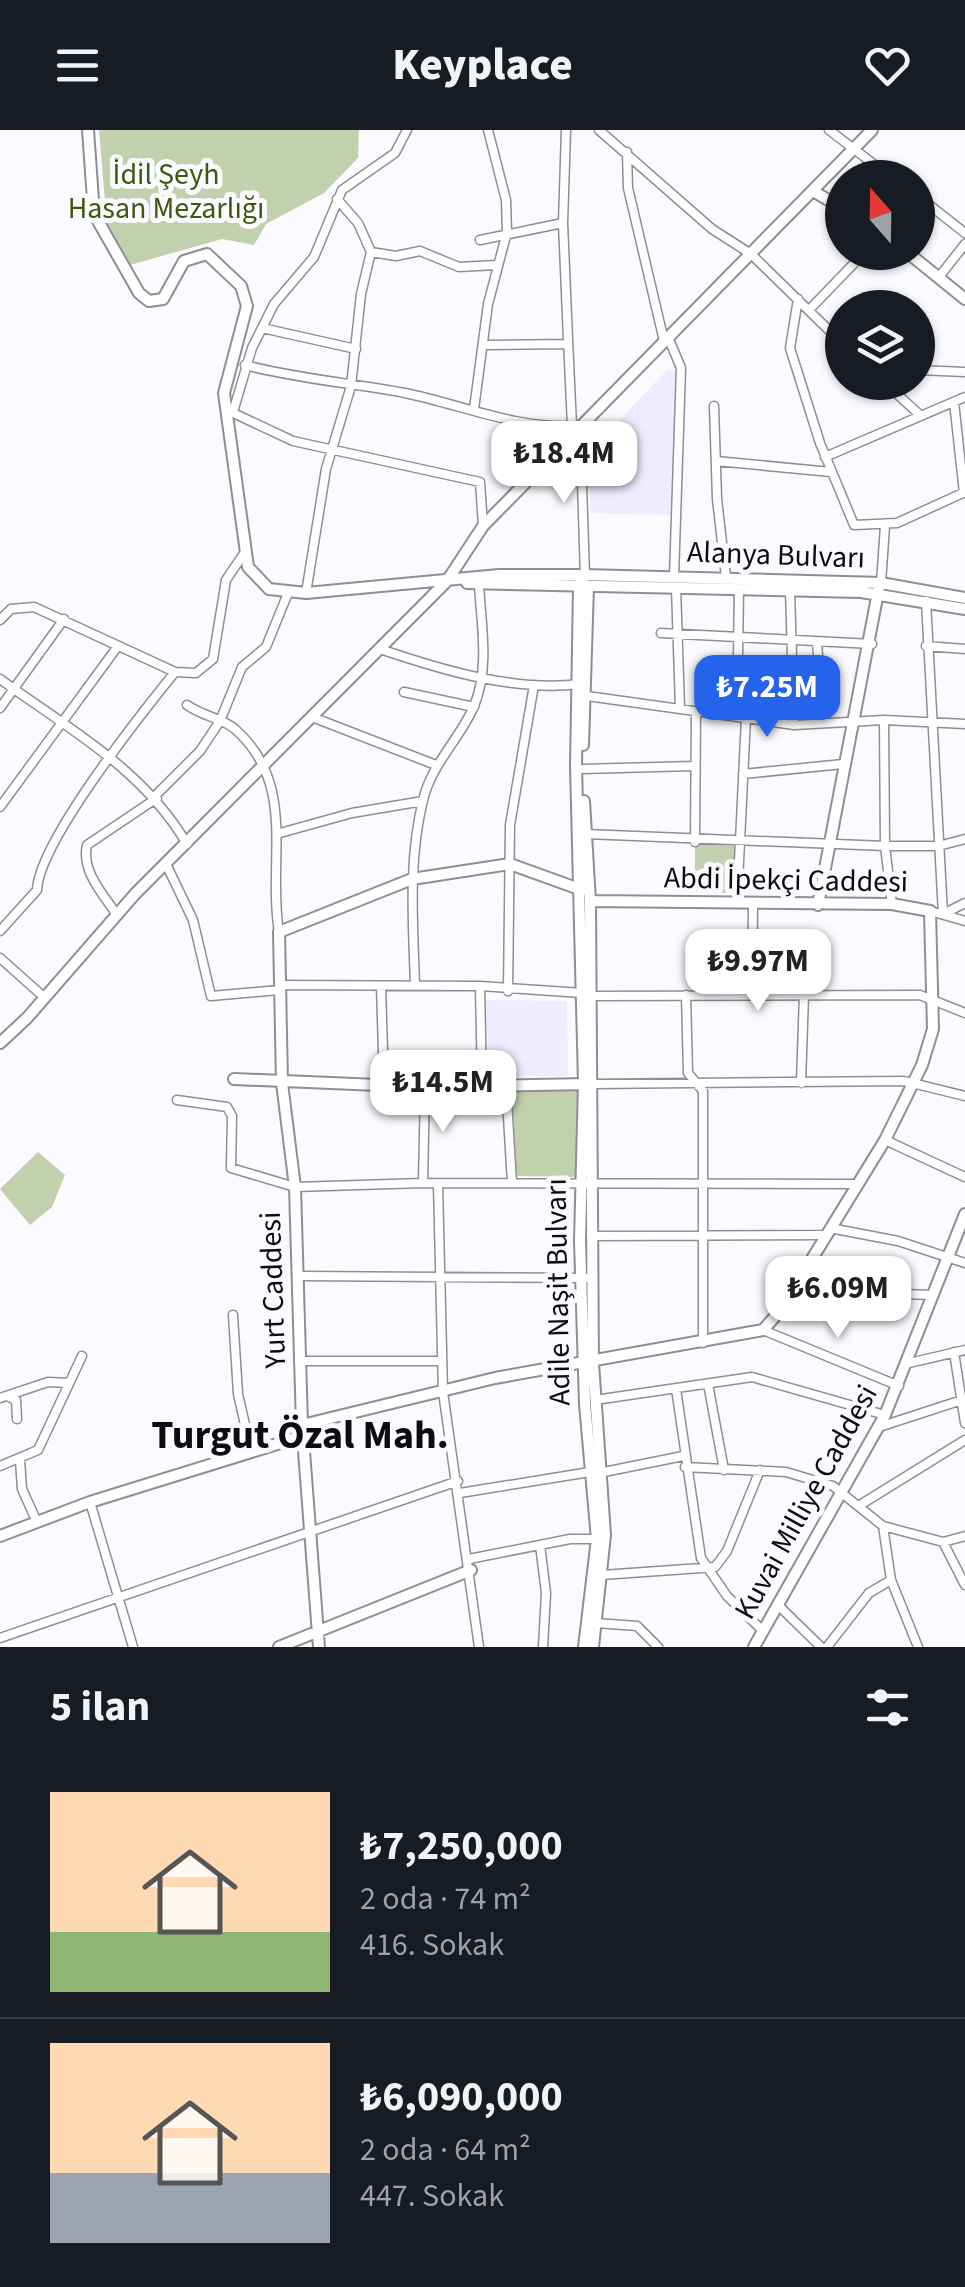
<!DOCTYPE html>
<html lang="tr">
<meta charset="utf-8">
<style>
:root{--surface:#171b24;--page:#20242c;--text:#f1f3f6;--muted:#9ea1a6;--line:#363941;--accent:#2563eb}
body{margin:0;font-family:"Source Sans 3",sans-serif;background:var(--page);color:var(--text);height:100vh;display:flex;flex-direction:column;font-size:38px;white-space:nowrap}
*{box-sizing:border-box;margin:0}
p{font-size:32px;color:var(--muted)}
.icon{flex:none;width:55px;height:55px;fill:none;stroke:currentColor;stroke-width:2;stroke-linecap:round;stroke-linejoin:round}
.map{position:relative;height:1517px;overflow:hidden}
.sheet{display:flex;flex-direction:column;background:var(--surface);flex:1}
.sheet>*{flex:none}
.needle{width:65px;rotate:340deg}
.fabs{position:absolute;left:825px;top:30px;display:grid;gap:20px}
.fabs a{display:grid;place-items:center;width:110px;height:110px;border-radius:50%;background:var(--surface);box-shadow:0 2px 8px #0004;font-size:50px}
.price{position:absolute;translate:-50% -85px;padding:0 22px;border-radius:20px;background:#fff;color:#222;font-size:32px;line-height:65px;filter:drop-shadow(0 2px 5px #0008)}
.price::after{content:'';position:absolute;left:50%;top:60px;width:30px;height:22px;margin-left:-15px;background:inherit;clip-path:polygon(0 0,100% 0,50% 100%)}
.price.current{background:var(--accent);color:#fff}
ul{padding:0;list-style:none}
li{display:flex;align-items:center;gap:30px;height:250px;padding:0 50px}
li+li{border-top:2px solid var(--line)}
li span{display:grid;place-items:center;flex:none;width:280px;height:200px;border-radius:0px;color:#555}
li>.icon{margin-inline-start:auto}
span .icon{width:120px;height:120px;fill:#fffc;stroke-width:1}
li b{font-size:42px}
h2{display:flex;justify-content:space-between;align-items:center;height:120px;padding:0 50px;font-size:42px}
header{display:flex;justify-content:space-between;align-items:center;height:130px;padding:0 50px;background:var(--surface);font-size:45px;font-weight:800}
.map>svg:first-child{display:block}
.built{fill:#f0ebfe}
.green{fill:#c1d1ad}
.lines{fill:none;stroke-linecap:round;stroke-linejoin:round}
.street-casing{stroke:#8f8d97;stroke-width:11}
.secondary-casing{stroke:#8f8d97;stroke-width:14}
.street{stroke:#fff;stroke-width:8}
.secondary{stroke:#fff;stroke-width:10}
.labels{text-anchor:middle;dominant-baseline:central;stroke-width:10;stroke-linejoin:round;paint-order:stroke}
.park-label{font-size:30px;fill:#40580d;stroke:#fbfaff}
.street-label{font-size:30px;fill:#0d0d10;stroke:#fbfaff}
.district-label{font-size:40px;font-weight:bold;fill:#0d0d10;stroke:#fbfaff}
</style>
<header><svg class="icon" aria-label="menu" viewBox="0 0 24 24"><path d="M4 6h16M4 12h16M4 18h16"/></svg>Keyplace<svg class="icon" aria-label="heart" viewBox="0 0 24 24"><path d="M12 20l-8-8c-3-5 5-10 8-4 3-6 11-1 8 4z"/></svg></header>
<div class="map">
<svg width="965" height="1517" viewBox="0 0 965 1517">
<rect width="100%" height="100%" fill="#fbfaff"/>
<!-- built -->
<path class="built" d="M668,239l9,3 -5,143 -81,-2 -3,-60z
M486,870l81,1 1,75 -79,1z"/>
<!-- green -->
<path class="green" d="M99,0h260l-1,28 -34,35 -58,31 -12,21 -32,-6 -92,26 -23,-40z
M695,713l40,3 -2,42 -5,5 -33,-2z
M577,960l1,87 -62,-1 -4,-85z
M38,1022l27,23 -13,32 -22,18 -30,-36z"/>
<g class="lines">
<defs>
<path id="street" d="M566,0l-3,93 5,116 4,87 9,25 4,126
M599,0l113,99 39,25 91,89
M829,0l63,48
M627,22l1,36 36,153
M918,66l47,37
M480,110l83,-17
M371,122l25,4 24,-5 39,16 37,-2
M939,147l26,-33
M798,169l-8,49 30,95 34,82 43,-2 68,-31
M809,180l56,-58
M262,198l94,21
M668,207l13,31 -7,209
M484,215l84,-1
M245,235c53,14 107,18 160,28 54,11 112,36 167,33
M918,240l47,2
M884,252l37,34
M954,272l10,91
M714,276l3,93 9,78
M474,279l14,-105 19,-72 -1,-32 -18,-70
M231,282l62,29 187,41 3,44
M233,282l19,-64 22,-44 40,-47 28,-67 53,-37 12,-23
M825,327l140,-60
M716,331l115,11
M881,453l4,-57
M676,457l4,122
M790,460l4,135
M306,463l20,-124 25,-83 10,-92 10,-42 -13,-29 -21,-24
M926,471l17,313 22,-11
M0,490l11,-11 23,-2 141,65 21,1 17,-14 13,-79 19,-28
M661,503l211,11
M817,512l6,81
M926,516l39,3
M380,519c62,21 134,43 200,35
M0,549c70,51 142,89 187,165
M404,562l70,15
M580,565l214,30 90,-5 81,4
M187,575c15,11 35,13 48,24 63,56 32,131 44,203
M0,578l64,-89
M737,586l2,-127
M312,587l124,48
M884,590l1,126 7,58
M582,639l112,-3
M743,644l100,-10
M155,666l45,-45 20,-30 22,-54 24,-20 22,-54
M0,677l118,-161
M280,703l72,-20 71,-12
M586,704l299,12h53l27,-7
M695,712l1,-131
M166,734l27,56 18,76 68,-6
M737,773l9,-185
M930,781l35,10
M117,785c-14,-21 -36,-44 -30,-70l70,-47
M0,801l37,-41c2,-48 104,-176 138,-218
M0,828l45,40
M279,855l201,1 102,7
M415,855c-2,-62 -7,-124 8,-185 9,-37 37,-61 51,-94 16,-38 7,-82 5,-122
M381,856l3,98
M480,856l2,98
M508,861l2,-166 24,-140
M686,865l2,78 15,18v252
M752,865l1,-90
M590,866l330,-1 45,18
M801,953l3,-88
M506,954l6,99
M592,954l312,-3 61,15
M177,970l50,7 5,9 -1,52 64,19 128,-4 432,1
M885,1010l80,37
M423,1053l2,-96
M438,1054l5,208 36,255
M830,1098l68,13 67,22
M591,1106l235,-1
M805,1140l53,22 72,3
M300,1146l286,2
M233,1185l5,79 13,57
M763,1200l136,56
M954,1222l11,71
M299,1231h143
M909,1233l56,-13
M708,1254l16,86
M676,1259l25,169 26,38 36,35
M7,1266l9,4 1,19
M0,1268l48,-16 21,1
M595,1270l157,-23 133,38
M879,1297l86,-28
M20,1330l2,29 15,33
M0,1336l38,-16 44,-94
M685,1337l101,5 47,14 50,40 60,16 22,-6
M599,1343l84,-17
M460,1363l130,-21
M90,1372l43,145
M860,1375l105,-65
M883,1396l8,54 27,67
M943,1412l22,43
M540,1415l6,48 -3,54
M469,1429l101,-20h27
M602,1445l113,-8 12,-16 33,-81
M778,1475l43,42
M596,1493l41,3 21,21
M0,1508l458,-157
M827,1517l42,-54 22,-13"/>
<path id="secondary" d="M88,0l6,84 45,79 10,8 14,-2 21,-38 23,-7 34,32 6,20 -23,87 24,174 21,22 37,4 193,-18h86l296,8 84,15
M813,61l29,17
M907,122l58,47
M467,453l394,9 104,17
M583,615l5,-159
M584,671l6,100 3,462 12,172 -12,112
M818,775l61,-318
M0,913l27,-25 108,-124 312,-313 36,-55 389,-396
M234,949l191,8 163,-3
M302,1295l193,-47 268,-48 17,-19 105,-171 37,-75 11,-36 -3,-118 -38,-7 -302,-3
M0,1406l90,-34 213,-66
M279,1517l192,-77
M319,1517l-17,-222 -7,-238 -13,-104 -3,-151 133,-53 98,-15 72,26
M584,1517l13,-108 -12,-135 -5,-163 4,-158 -8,-317 3,-180 6,-11
M754,1517l131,-232 80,-201"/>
</defs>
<!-- street casing -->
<use href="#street" class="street-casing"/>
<!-- secondary casing -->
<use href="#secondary" class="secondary-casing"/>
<!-- street -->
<use href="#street" class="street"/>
<!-- secondary -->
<use href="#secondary" class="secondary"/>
</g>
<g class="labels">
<!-- park labels -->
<g class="park-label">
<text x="166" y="44">İdil Şeyh<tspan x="166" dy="34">Hasan Mezarlığı</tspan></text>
</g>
<!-- street labels -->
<g class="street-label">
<text transform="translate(776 425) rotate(2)">Alanya Bulvarı</text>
<text transform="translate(786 750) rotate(1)">Abdi İpekçi Caddesi</text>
<text transform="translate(273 1160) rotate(-92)">Yurt Caddesi</text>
<text transform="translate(558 1162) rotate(-91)">Adile Naşit Bulvarı</text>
<text transform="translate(806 1372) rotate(-61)">Kuvai Milliye Caddesi</text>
</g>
<!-- district labels -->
<g class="district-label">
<text x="300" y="1305">Turgut Özal Mah.</text>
</g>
</g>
</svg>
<div class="fabs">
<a><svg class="needle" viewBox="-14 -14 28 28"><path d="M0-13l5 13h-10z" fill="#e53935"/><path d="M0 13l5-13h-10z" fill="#9ea1a6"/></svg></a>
<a><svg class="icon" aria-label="layers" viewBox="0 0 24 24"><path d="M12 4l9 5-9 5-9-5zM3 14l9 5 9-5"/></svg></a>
</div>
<b class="price" style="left:564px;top:376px">₺18.4M</b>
<b class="price current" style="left:767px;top:610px">₺7.25M</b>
<b class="price" style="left:758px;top:884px">₺9.97M</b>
<b class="price" style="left:443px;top:1005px">₺14.5M</b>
<b class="price" style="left:838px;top:1211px">₺6.09M</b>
</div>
<section class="sheet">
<h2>5 ilan<svg class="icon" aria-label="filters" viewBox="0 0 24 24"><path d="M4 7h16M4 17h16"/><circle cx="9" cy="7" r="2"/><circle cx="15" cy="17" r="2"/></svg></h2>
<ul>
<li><span style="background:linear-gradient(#ffd9b3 70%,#8fb573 0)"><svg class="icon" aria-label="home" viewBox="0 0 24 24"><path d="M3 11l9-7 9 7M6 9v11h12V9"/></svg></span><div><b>₺7,250,000</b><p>2 oda · 74 m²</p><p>416. Sokak</p></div></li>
<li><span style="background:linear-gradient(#ffd9b3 65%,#9aa5b1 0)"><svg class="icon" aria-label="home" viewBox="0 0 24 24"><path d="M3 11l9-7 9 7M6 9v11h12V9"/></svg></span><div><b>₺6,090,000</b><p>2 oda · 64 m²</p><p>447. Sokak</p></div></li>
</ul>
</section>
